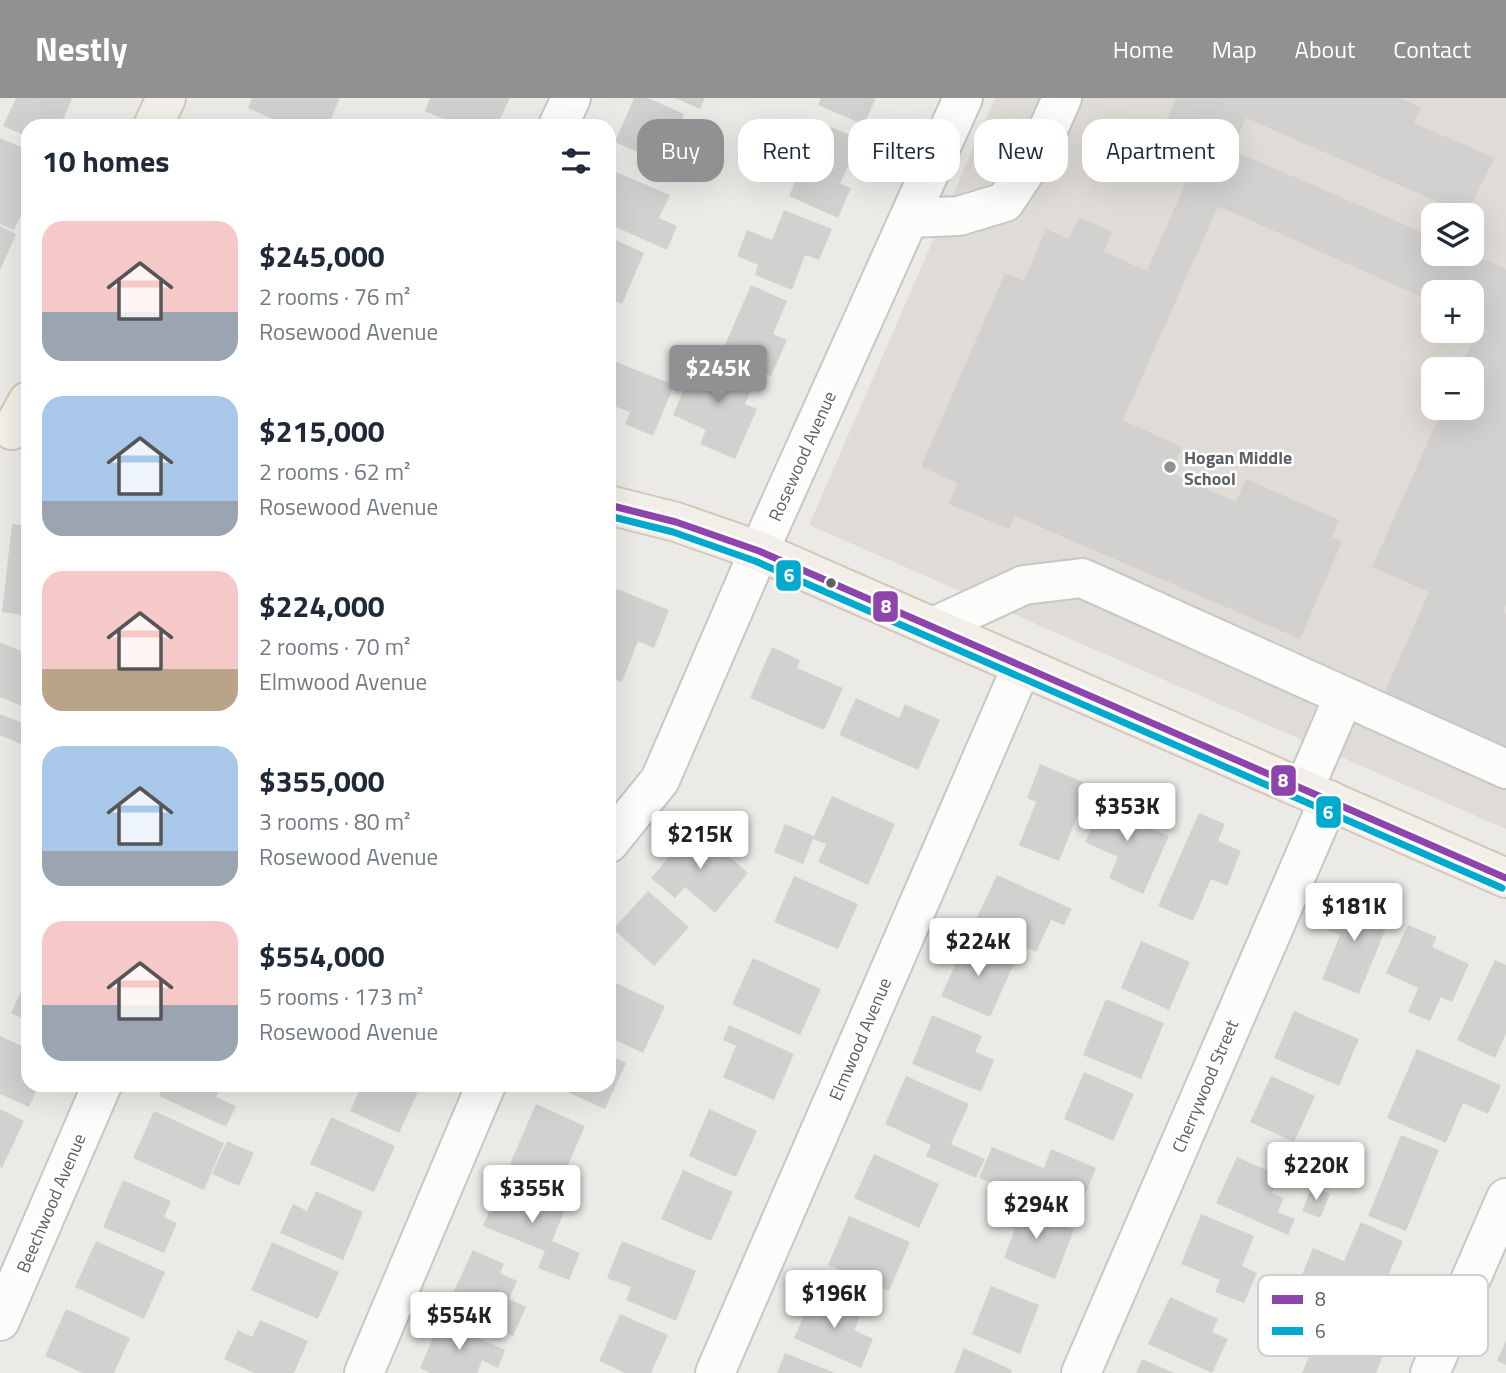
<!DOCTYPE html>
<meta charset="utf-8">
<style>
:root{--surface:#fff;--page:#f6f6f7;--text:#1f2937;--muted:#747a83;--accent:#8f9192}
body{margin:0;font-family:"Titillium Web",sans-serif;background:var(--page);color:var(--text);height:100vh;display:flex;flex-direction:column;font-size:26px;white-space:nowrap}
*{box-sizing:border-box;margin:0}
p{font-size:23px;color:var(--muted)}
.icon{flex:none;width:38px;height:38px;fill:none;stroke:currentColor;stroke-width:2;stroke-linecap:round;stroke-linejoin:round}
.map{position:relative;flex:1;overflow:hidden}
.details{position:absolute;left:21px;top:21px;width:595px;height:973px;display:flex;flex-direction:column;background:var(--surface);border-radius:21px;box-shadow:0 7px 28px #0002}
.details>*{flex:none}
.top-card{position:absolute;left:637px;top:21px;width:665px;height:63px;display:flex;gap:14px}
.controls{position:absolute;left:1421px;top:105px;display:grid;gap:14px}
.controls a{display:grid;place-items:center;width:63px;height:63px;border-radius:14px;background:var(--surface);box-shadow:0 7px 28px #0002;font-size:35px}
.price{position:absolute;translate:-50% -60px;padding:0 16px;border-radius:7px;background:#fff;color:#222;font-size:23px;line-height:46px;filter:drop-shadow(0 2px 4px #0008)}
.price::after{content:'';position:absolute;left:50%;top:42px;width:21px;height:16px;margin-left:-10px;background:inherit;clip-path:polygon(0 0,100% 0,50% 100%)}
.price.current{background:var(--accent);color:#fff}
ul{padding:0;list-style:none}
li{display:flex;align-items:center;gap:21px;height:175px;padding:0 21px}
li span{display:grid;place-items:center;flex:none;width:196px;height:140px;border-radius:21px;color:#555}
li>.icon{margin-inline-start:auto}
span .icon{width:84px;height:84px;fill:#fffc;stroke-width:1}
li b{font-size:30px}
h2{display:flex;justify-content:space-between;align-items:center;height:84px;padding:0 21px;font-size:30px}
.tag{padding:0 24px;border-radius:21px;background:var(--surface);box-shadow:0 7px 28px #0002;font-size:24px;line-height:63px}
.tag.current{background:var(--accent);color:#fff}
header{display:flex;align-items:center;gap:42px;box-sizing:border-box;height:98px;padding:0 35px;background:var(--accent);color:#fff}
header strong{font-size:33px}
nav{display:flex;gap:38px;margin-inline-start:auto;font-size:24px}
.map>svg:first-child{display:block}
.education{fill:#dfdcd7;fill-rule:evenodd}
.building{fill:#d3d1d0}
.lines{fill:none;stroke-linecap:round;stroke-linejoin:round}
.minor-casing{stroke:#c6c7c7;stroke-width:42}
.major-casing{stroke:#d2c8b7;stroke-width:42}
.minor{stroke:#fcfcfb;stroke-width:38}
.major{stroke:#f2efe9;stroke-width:38}
.bus-1-casing{stroke:#fff;stroke-width:12}
.bus-2-casing{stroke:#fff;stroke-width:12}
.bus-1{stroke:#8e44ad;stroke-width:7}
.bus-2{stroke:#00a9ce;stroke-width:7}
.poi-dot{fill:#8f9192;stroke:#fff;stroke-width:2.5}
.bus-dot{fill:#5d6164;stroke:#fff;stroke-width:2.5}
.labels{text-anchor:middle;dominant-baseline:central;stroke-width:5;stroke-linejoin:round;paint-order:stroke}
.street-label{font-size:18px;fill:#5d6164;stroke:#fff}
.poi-label{font-size:18px;font-weight:bold;fill:#5d6164;stroke:#fff;text-anchor:start}
.key{fill:#fff;stroke:#ced0d0;stroke-width:2}
.key-label{font-size:19px;fill:#5d6164}
.line-badge{stroke:#fff;stroke-width:2.5}
.badge-label{font-size:19px;text-anchor:middle;font-weight:bold;fill:#fff}
</style>
<header>
<strong>Nestly</strong>
<nav><a>Home</a><a>Map</a><a>About</a><a>Contact</a></nav>
</header>
<div class="map">
<svg width="1506" height="1275" viewBox="0 0 1506 1275">
<rect width="100%" height="100%" fill="#eceae7"/>
<!-- education -->
<path class="education" d="M995,0h511v731l-697,-304zM1433,117h39v39h-39zM1433,194h39v39h-39zM1433,271h39v39h-39z"/>
<!-- building -->
<path class="building" d="M16,0h54l2,1 -12,27h-32v11l-25,-11z
M252,0h88l-12,28h-40l-40,-18z
M430,0h80l-13,28h-37l-35,-15z
M634,0h14l36,16 -21,49 -48,-21z
M675,0h30l-5,11z
M821,0h55l-12,27 -46,-20z
M1176,0h224l21,9 -7,16 81,35 -29,56 -220,-96 -14,32 201,87v17h39l34,15v335l-3,8 3,2v142l-125,-56 48,-108 -57,-25 71,-159h29v-39h-12l21,-46 -9,-4v-27h-39v10l-215,-96 -95,214 59,27 -11,26 65,29 10,-23 93,41 -7,17 10,5 -42,97 -285,-123 -6,13 -60,-25 9,-21 -37,-16 84,-194 19,8 22,-52 23,10 10,-22 33,15 -8,20 43,19 41,-94 -39,-17z
M821,25l39,16 -20,45 11,4 -13,30 -49,-22z
M0,40l28,12v50l-14,30 -14,-6z
M609,71l61,26 -11,23 18,8 -10,24 -58,-26z
M784,112l48,19 -13,31 -14,-5 -13,35 -37,-15 3,-10 -21,-9 10,-26 25,10z
M0,128l16,8 -16,37z
M609,139l35,16 -22,51 -13,-6z
M751,187l36,16 -14,33 14,6 -16,36 -50,-22z
M699,257l57,24 -11,25 12,5 -22,50 -35,-15 6,-14 -33,-15z
M609,261l65,26 -21,51 -28,-12 5,-12 -21,-8z
M12,426l16,2v73h-4l-1,16 -21,-3z
M617,491l52,21 -15,38 -16,-7 -16,41 -13,-5v-68z
M0,544l28,12 -6,14 6,2v39l-28,-12z
M772,549l28,13 -3,8 46,20 -19,42 -74,-32z
M856,600l43,20 6,-14 35,16 -22,50 -79,-35z
M0,616l28,11v15l-3,6 -25,-11z
M1040,666l50,21 -31,76 -40,-16 17,-43 -9,-4z
M1107,695l34,15 -6,13 34,15 -26,58 -34,-16 9,-21 -33,-15z
M832,698l63,28 -27,61 -50,-23 8,-18 -13,-5 -10,25 -29,-12 11,-28 29,12z
M1199,715l26,11 -7,17 23,10 -14,35 -16,-7 -18,42 -35,-15z
M695,729l53,46 -33,40 -30,-26 -10,11 -24,-20z
M997,777l75,34 -8,16 -13,-5 -15,32 -62,-28z
M794,778l64,28 -20,45 -64,-27z
M648,793l41,36 -35,39 -41,-37z
M1341,798l50,20 -32,78 -37,-15 18,-44 -13,-5z
M1408,827l29,12 -5,10 37,17 -17,38 -11,-5 -11,24 -22,-9 10,-24 -32,-15z
M967,841l48,22 -25,56 -49,-21z
M1141,843l49,21 -21,48 -48,-22z
M753,860l68,31 -21,46 -68,-31z
M1495,862l11,5v69l-11,24 -38,-18z
M28,878v45l-17,-8z
M609,882l56,26 -22,47 -34,-16z
M1106,901l58,24 -23,56 -58,-24z
M1294,913l65,28 -20,47 -65,-28z
M932,917l50,21 -7,16 19,8 -13,32 -69,-28z
M729,927l65,29 -20,46 -51,-23 13,-31 -13,-6z
M0,938l28,13v36h11l-10,22 -29,-13z
M1417,951l84,36 -13,29 -25,-11 -17,40 -59,-25z
M609,957l17,8 -21,46 -53,-24h57z
M1084,974l50,22 -21,47 -49,-22z
M906,978l63,28 -18,40 34,15 -9,19 -50,-22 5,-11 -46,-21z
M1271,978l44,20 -21,46 -44,-20z
M165,987h56l-5,12 20,9 -10,21 -67,-31z
M362,987h59l-22,48 -49,-22z
M536,1006l49,22 -26,59 -49,-21z
M0,1011l24,12 -22,47 -2,-1z
M709,1011l48,22 -21,46 -47,-21z
M154,1013l70,32 -20,47 -71,-32z
M331,1019l64,29 -21,46 -64,-28z
M1401,1037l38,15 -33,81 -38,-15z
M227,1043l27,12 -15,33 -27,-12z
M992,1049l52,21 7,-19 45,19 -20,49 -97,-39z
M874,1056l65,30 -20,44 -65,-30z
M1237,1059l43,19 -8,17 12,5 -6,14 17,7 -7,16 -72,-32z
M683,1072l50,22 -22,49 -50,-22z
M503,1081l64,26 -15,36 28,12 -11,27 -31,-12 7,-17 -62,-25z
M123,1082l48,21 -7,16 13,6 -13,30 -61,-26z
M1312,1088l18,8 -10,24 -18,-7z
M316,1093l47,21 -20,48 -63,-27 13,-29 14,7z
M1007,1106l67,26 -19,49 -51,-21 11,-29 -15,-6z
M1201,1116l53,22 -12,30 15,7 -13,30 -29,-11 5,-12 -39,-16z
M849,1118l61,26 -21,49 -61,-26z
M1361,1124l42,19 -17,39 24,11 -12,29 -97,-43 12,-29 31,13z
M96,1143l69,31 -21,47 -69,-32z
M622,1143l74,30 -20,50 -50,-21 5,-13 -24,-9z
M272,1144l67,30 -21,47 -67,-29z
M473,1152l31,14 -4,9 17,8 -8,18 17,8 -13,29 -66,-30z
M991,1188l48,19 -19,49 -48,-20z
M815,1193l47,21 -8,18 19,9 -12,29 -67,-30z
M1170,1199l48,22 -6,13 16,7 -16,34 -64,-29z
M66,1211l64,29 -16,35h-31l-38,-17z
M620,1216l48,21 -17,38h-26l-26,-12z
M1358,1216l36,15 -18,44h-74l19,-45 27,11z
M260,1222l48,21 -14,32h-40l-30,-14 14,-29 14,7z
M440,1223l65,29 -7,18 -16,-8 -5,13h-47l-10,-5z
M1506,1242v25l-9,-4z
M964,1250l48,22 -1,3h-57z
M785,1255l50,20h-58z
M1142,1261l32,14h-38z"/>
<g class="lines">
<defs>
<path id="minor" d="M558,28l13,-28
M910,120l49,-2 46,-14 33,-50 24,-54
M933,529l91,-42 58,-7 424,191
M1304,691l40,-93
M609,745l51,-63 99,-229 204,-453
M0,1223l102,-236
M364,1275l122,-288
M715,1275l307,-707
M1081,1275l248,-573
M1430,1275l76,-175"/>
<path id="major" d="M153,28l13,-28
M12,332l16,-29
M609,407l67,17 83,29 747,327"/>
</defs>
<!-- minor casing -->
<use href="#minor" class="minor-casing"/>
<!-- major casing -->
<use href="#major" class="major-casing"/>
<!-- minor -->
<use href="#minor" class="minor"/>
<!-- major -->
<use href="#major" class="major"/>
<defs>
<path id="bus-1" d="M609,407l67,17 83,29 747,327"/>
<path id="bus-2" d="M609,418l64,16 82,29 747,327"/>
</defs>
<!-- bus-1 casing -->
<use href="#bus-1" class="bus-1-casing"/>
<!-- bus-2 casing -->
<use href="#bus-2" class="bus-2-casing"/>
<!-- bus-1 -->
<use href="#bus-1" class="bus-1"/>
<!-- bus-2 -->
<use href="#bus-2" class="bus-2"/>
</g>
<!-- markers -->
<circle class="poi-dot" cx="1170" cy="369" r="7"/>
<circle class="bus-dot" cx="831" cy="485" r="6"/>
<g class="labels">
<!-- street labels -->
<g class="street-label">
<text transform="translate(802 358) rotate(-66)">Rosewood Avenue</text>
<text transform="translate(860 941) rotate(-67)">Elmwood Avenue</text>
<text transform="translate(1205 988) rotate(-67)">Cherrywood Street</text>
<text transform="translate(51 1105) rotate(-67)">Beechwood Avenue</text>
</g>
<!-- poi labels -->
<g class="poi-label">
<text x="1184" y="359">Hogan Middle<tspan x="1184" dy="21">School</tspan></text>
</g>
</g>
<!-- legend -->
<rect x="1258" y="1177" width="230" height="81" rx="10" class="key"/>
<rect x="1272" y="1197" width="31" height="9" fill="#8e44ad"/>
<rect x="1272" y="1229" width="31" height="8" fill="#00a9ce"/>
<g class="key-label">
<text x="1315" y="1208">8</text>
<text x="1315" y="1240">6</text>
</g>
<g class="line-badge">
<rect x="775" y="461" width="27" height="33" rx="7" fill="#00a9ce"/>
<rect x="872" y="492" width="27" height="33" rx="7" fill="#8e44ad"/>
<rect x="1270" y="666" width="27" height="33" rx="7" fill="#8e44ad"/>
<rect x="1315" y="697" width="27" height="34" rx="7" fill="#00a9ce"/>
</g>
<g class="badge-label">
<text x="789" y="484">6</text>
<text x="886" y="515">8</text>
<text x="1283" y="689">8</text>
<text x="1328" y="721">6</text>
</g>
</svg>
<div class="controls">
<a><svg class="icon" aria-label="layers" viewBox="0 0 24 24"><path d="M12 4l9 5-9 5-9-5zM3 14l9 5 9-5"/></svg></a>
<a>+</a>
<a>−</a>
</div>
<b class="price current" style="left:718px;top:307px">$245K</b>
<b class="price" style="left:1127px;top:745px">$353K</b>
<b class="price" style="left:700px;top:773px">$215K</b>
<b class="price" style="left:1354px;top:845px">$181K</b>
<b class="price" style="left:978px;top:880px">$224K</b>
<b class="price" style="left:1316px;top:1104px">$220K</b>
<b class="price" style="left:532px;top:1127px">$355K</b>
<b class="price" style="left:1036px;top:1143px">$294K</b>
<b class="price" style="left:834px;top:1232px">$196K</b>
<b class="price" style="left:459px;top:1254px">$554K</b>
<div class="top-card">
<a class="tag current">Buy</a>
<a class="tag">Rent</a>
<a class="tag">Filters</a>
<a class="tag">New</a>
<a class="tag">Apartment</a>
</div>
<section class="details">
<h2>10 homes<svg class="icon" aria-label="filters" viewBox="0 0 24 24"><path d="M4 7h16M4 17h16"/><circle cx="9" cy="7" r="2"/><circle cx="15" cy="17" r="2"/></svg></h2>
<ul>
<li><span style="background:linear-gradient(#f6c9c9 65%,#9aa5b1 0)"><svg class="icon" aria-label="home" viewBox="0 0 24 24"><path d="M3 11l9-7 9 7M6 9v11h12V9"/></svg></span><div><b>$245,000</b><p>2 rooms · 76 m²</p><p>Rosewood Avenue</p></div></li>
<li><span style="background:linear-gradient(#a9c7e8 75%,#9aa5b1 0)"><svg class="icon" aria-label="home" viewBox="0 0 24 24"><path d="M3 11l9-7 9 7M6 9v11h12V9"/></svg></span><div><b>$215,000</b><p>2 rooms · 62 m²</p><p>Rosewood Avenue</p></div></li>
<li><span style="background:linear-gradient(#f6c9c9 70%,#b9a48a 0)"><svg class="icon" aria-label="home" viewBox="0 0 24 24"><path d="M3 11l9-7 9 7M6 9v11h12V9"/></svg></span><div><b>$224,000</b><p>2 rooms · 70 m²</p><p>Elmwood Avenue</p></div></li>
<li><span style="background:linear-gradient(#a9c7e8 75%,#9aa5b1 0)"><svg class="icon" aria-label="home" viewBox="0 0 24 24"><path d="M3 11l9-7 9 7M6 9v11h12V9"/></svg></span><div><b>$355,000</b><p>3 rooms · 80 m²</p><p>Rosewood Avenue</p></div></li>
<li><span style="background:linear-gradient(#f6c9c9 60%,#9aa5b1 0)"><svg class="icon" aria-label="home" viewBox="0 0 24 24"><path d="M3 11l9-7 9 7M6 9v11h12V9"/></svg></span><div><b>$554,000</b><p>5 rooms · 173 m²</p><p>Rosewood Avenue</p></div></li>
</ul>
</section>
</div>
